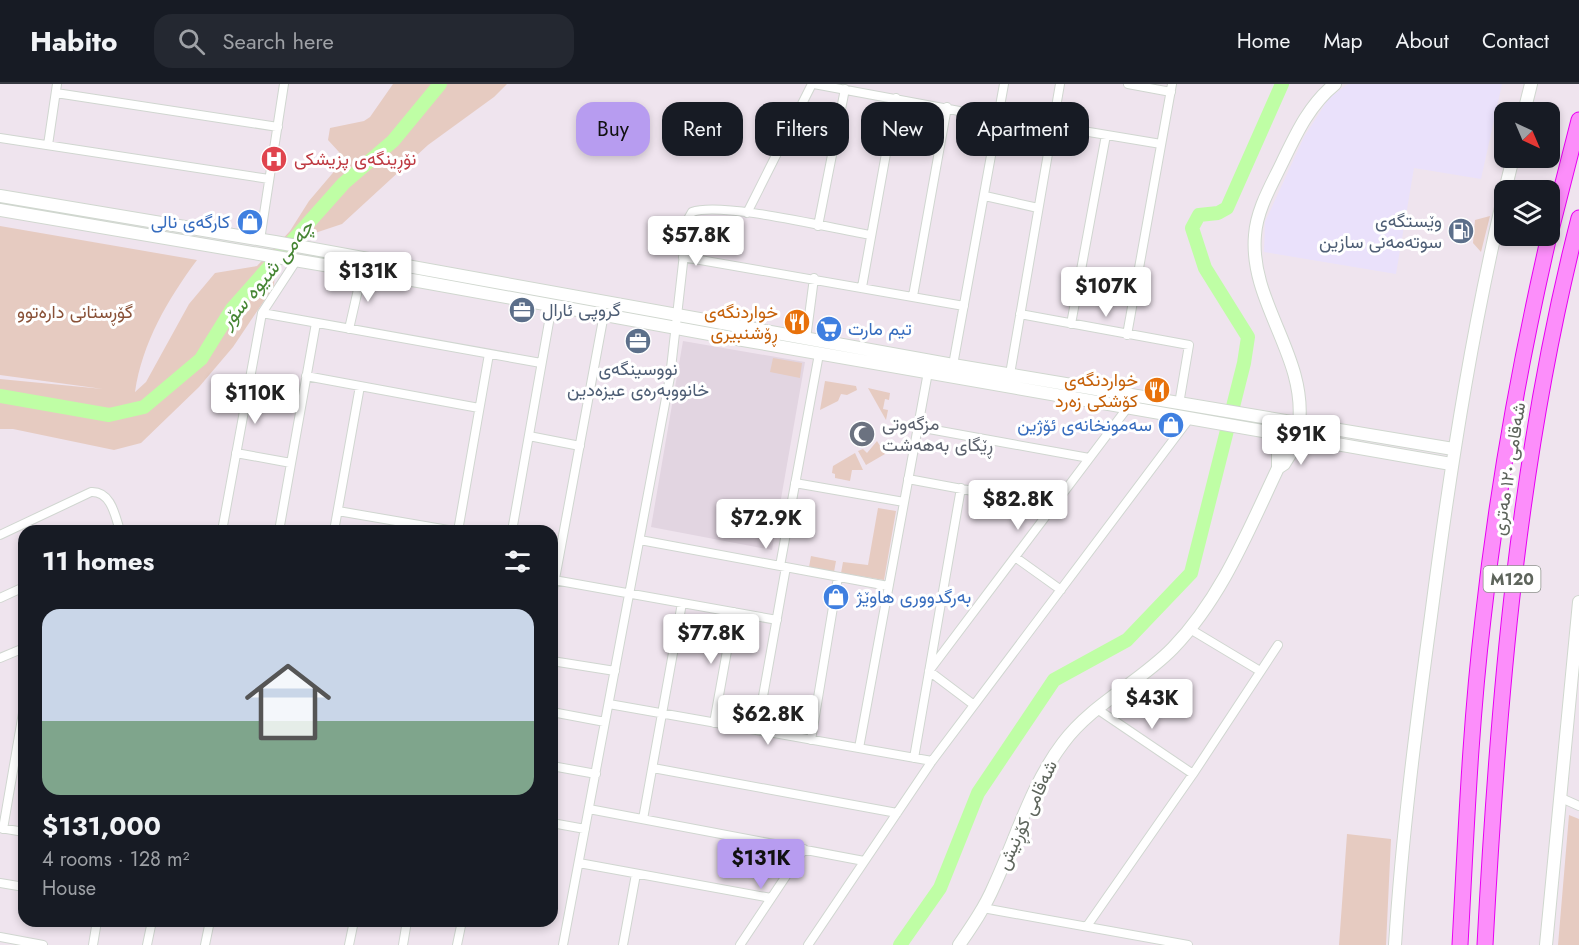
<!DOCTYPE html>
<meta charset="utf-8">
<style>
:root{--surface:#171b24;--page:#242831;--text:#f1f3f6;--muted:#9ea1a6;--line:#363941;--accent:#b79cf0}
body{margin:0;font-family:Jost,Vazirmatn,sans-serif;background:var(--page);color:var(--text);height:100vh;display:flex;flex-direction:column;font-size:22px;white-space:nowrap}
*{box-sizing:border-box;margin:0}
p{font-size:20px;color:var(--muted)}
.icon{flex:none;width:33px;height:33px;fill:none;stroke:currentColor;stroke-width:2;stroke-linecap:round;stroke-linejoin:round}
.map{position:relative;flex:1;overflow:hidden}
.panel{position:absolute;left:18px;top:441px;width:540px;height:402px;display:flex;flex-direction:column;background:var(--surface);border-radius:18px;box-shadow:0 3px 9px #0003}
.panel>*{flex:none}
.top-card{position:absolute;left:576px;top:18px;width:570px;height:54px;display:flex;gap:12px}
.needle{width:39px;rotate:136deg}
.fabs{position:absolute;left:1494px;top:18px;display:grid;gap:12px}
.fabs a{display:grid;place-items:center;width:66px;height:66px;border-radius:12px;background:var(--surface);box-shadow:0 3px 9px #0003;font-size:30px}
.price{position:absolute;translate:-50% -51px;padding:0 14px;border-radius:6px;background:#fff;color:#222;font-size:20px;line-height:39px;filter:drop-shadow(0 2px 3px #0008)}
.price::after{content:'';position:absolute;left:50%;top:36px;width:18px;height:14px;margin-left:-9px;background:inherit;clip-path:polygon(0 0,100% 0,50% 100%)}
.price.current{background:var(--accent);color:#111}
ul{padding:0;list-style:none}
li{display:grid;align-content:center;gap:12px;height:318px;padding:0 24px}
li+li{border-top:2px solid var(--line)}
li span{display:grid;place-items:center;height:186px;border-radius:18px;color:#555}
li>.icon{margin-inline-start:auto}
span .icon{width:108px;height:108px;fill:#fffc;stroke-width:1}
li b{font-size:26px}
h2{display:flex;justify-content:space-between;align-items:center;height:72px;padding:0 24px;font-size:26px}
.chip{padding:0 21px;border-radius:18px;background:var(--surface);box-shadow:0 3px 9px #0003;font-size:21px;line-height:54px}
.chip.current{background:var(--accent);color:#111}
header{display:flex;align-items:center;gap:36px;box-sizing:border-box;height:84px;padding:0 30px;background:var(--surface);border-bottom:2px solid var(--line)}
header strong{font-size:28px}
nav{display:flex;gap:33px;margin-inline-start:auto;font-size:21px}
.search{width:420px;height:54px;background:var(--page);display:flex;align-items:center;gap:15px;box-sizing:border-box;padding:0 21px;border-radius:18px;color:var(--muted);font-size:22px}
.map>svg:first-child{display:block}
.education{fill:#e2d5e1}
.medical{fill:#eae1fb}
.green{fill:#e6cbc1}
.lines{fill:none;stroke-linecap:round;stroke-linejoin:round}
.river{stroke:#bffea5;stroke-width:14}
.street-casing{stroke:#d0d6d0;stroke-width:10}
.secondary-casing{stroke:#d0d7cf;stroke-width:14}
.highway-casing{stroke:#e801f2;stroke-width:17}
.street{stroke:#fff;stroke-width:8}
.secondary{stroke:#fff;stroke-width:12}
.highway{stroke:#fc8efa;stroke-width:15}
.labels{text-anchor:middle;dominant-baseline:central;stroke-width:6;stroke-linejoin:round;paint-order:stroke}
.shield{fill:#fff;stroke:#8e938d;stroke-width:1.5}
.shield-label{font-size:16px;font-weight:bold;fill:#5e655c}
.health-label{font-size:18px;fill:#be3a42;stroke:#fff;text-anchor:start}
.service-label{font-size:18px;fill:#4e5e75;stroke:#fff;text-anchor:end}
.shop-label{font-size:18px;fill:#366cbe;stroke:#fff;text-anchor:end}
.park-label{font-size:18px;fill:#895137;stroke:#fff}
.food-label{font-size:18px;fill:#c56008;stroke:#fff;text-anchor:end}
.worship-label{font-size:18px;fill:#5b616d;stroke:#fff;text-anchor:start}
.street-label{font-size:18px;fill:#5e655c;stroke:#fff}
.water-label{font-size:20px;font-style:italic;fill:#458533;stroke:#fff}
</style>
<header>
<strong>Habito</strong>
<div class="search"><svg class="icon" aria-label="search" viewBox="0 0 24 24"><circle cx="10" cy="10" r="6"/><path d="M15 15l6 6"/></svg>Search here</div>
<nav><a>Home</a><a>Map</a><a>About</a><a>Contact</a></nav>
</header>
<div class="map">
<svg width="1579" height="861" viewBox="0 0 1579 861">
<rect width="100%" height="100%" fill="#efe4ee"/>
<!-- education -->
<path class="education" d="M683,257l122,21 -33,188 -121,-23z"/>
<!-- medical -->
<path class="medical" d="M1348,0h154l-21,95 -67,-11 -18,106 -132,-22 1,-30 39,-85 25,-39z"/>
<!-- green -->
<path class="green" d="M393,0h114l-13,13 -66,48 -86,79 -33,11 -34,34 -1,17 -41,61 -34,40 -58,56 -27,7 -101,-21h-13v-50l103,10 -103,-14v-149l197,34c-29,39 -55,83 -62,132l11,-10 43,-78 26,-31 42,-7 33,-35 19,-30 28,-33 2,-16 -11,-12 2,-12 34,-7 6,-4z
M1490,132l-9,36 -8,-9 2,-23z
M773,274l29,5 -2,15 -30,-6z
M825,297l31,5 1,4 -10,5 -6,-1 -3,7 -18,9z
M868,304l22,5 -1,7 -4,-1 -2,10 5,1 -2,10z
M877,357l8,13 -19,11 -8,-14 5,-2 4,4z
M855,369l8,17h-11l-2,11 -15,-3v-4l-3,-1 1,-7z
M878,424l18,3 -12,69 -43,-7 2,-11 25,3z
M811,472l25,5 -2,11 -25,-5z
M1569,731l10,4v126h-21z
M1347,750l44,5 -5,106h-47z"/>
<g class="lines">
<!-- river -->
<path class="river" d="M0,312l109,19 35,-8 57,-48 31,-50 30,-34 82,-92 49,-42 47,-57
M900,861l40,-57 38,-95 76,-113 73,-40 64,-67 53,-210 4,-26 -43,-69 -13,-40 7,-13 19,-2 9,-5 55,-124"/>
<defs>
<path id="street" d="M814,0l183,34
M1128,0l43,8
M56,9l222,34
M1053,42l108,18
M0,54l269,41
M48,61l9,-61
M985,112l53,12
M747,129l65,-129
M818,142l27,-137
M260,156l24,-156
M683,173l281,49
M862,203l34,-189
M913,212l34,-189
M262,229l279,50
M1020,230l169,31 -10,59
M1071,240l35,-189
M349,245l13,-57
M1127,251l45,-251
M806,255l8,-61
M953,281l51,-281
M1010,290l50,-290
M306,292l173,32
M918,343l171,31
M529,352l51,10
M236,369l55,10
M908,395l146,27
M795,399l109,19
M338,427l116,20
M222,447l40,-218 34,-52
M279,447l37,-208
M334,447l26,-145
M458,447l31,-177
M512,447l40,-226
M0,451l91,-43c20,-1 24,23 29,39
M640,456l248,46
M1015,473l46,33
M780,482l39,-212
M554,496l223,40
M552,511l52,-281
M0,514l24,-11
M1190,545l70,42
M0,574l24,-10
M552,577l63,10
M609,620l323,57
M974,621l-45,-34 199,-264
M1097,625l96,65
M552,628l53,10
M714,639l20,-111
M757,646l29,-163
M811,656l27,-163
M859,664l69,-376
M914,674l47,-270
M552,682l44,8
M653,684l244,45
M1559,713l20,9
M589,725l275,52
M643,735l39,-216
M552,739l33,6
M0,744l24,4
M3,745l21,-122
M579,779l192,35
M0,799l24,4
M983,824l205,37
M1087,842l106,-152 85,-129
M0,853l43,8
M93,861l4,-24
M147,861l5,-24
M205,861l5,-24
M349,861l5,-24
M403,861l4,-24
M457,861l5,-24
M563,861l107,-568 18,-158 4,-7c30,-11 142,17 179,23
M623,861l13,-71
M740,861l64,-96
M808,861l124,-184 257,-342"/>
<path id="secondary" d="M1524,28l7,-28
M0,112l275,46 678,123 500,84
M0,126l418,71 319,58 714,125
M1299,340c8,-68 -50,-122 -44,-189 2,-26 16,-49 27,-72 14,-29 27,-58 53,-79
M1278,384l6,-4 16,-26
M959,861c13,-19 26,-38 35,-59 22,-47 37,-101 69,-143 29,-39 76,-60 110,-95 49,-51 75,-117 105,-180v-20l-12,-16
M1395,861c7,-110 21,-219 36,-329 20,-154 44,-308 82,-458
M1546,861l33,-343"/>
<path id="highway" d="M1550,150l29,-114
M1460,861c6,-109 10,-217 23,-326 14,-129 37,-257 66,-383
M1485,861c13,-245 33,-489 94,-727"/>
</defs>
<!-- street casing -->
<use href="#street" class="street-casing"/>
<!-- secondary casing -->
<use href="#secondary" class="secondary-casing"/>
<!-- highway casing -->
<use href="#highway" class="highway-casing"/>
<!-- street -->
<use href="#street" class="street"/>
<!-- secondary -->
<use href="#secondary" class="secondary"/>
<!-- highway -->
<use href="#highway" class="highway"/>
</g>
<!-- icons -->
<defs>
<symbol id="hospital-disc" viewBox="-11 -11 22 22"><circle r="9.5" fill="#e0444e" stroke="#fff"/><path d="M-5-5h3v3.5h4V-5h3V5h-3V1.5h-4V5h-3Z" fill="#fff"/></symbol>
<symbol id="shop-disc" viewBox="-11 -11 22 22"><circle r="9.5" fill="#3f7fe0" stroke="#fff"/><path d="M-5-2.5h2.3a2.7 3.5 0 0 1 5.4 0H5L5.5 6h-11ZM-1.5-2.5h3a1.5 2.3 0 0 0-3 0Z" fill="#fff"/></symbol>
<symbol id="fuel-disc" viewBox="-11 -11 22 22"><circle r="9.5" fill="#5c6f8a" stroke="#fff"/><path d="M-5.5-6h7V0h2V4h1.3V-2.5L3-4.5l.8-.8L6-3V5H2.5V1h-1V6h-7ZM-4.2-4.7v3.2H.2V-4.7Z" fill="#fff"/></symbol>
<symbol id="office-disc" viewBox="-11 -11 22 22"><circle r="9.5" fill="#5c6f8a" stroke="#fff"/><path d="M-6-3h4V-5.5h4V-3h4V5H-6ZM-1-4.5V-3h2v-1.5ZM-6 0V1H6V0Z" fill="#fff"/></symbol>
<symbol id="restaurant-disc" viewBox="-11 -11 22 22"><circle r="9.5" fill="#e8710a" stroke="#fff"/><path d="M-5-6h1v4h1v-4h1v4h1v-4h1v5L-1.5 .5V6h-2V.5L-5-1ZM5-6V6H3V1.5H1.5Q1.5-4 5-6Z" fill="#fff"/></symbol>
<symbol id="supermarket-disc" viewBox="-11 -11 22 22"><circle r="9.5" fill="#3f7fe0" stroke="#fff"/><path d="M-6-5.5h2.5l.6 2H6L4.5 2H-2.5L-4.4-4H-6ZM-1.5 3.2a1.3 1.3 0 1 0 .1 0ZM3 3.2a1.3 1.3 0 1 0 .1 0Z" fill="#fff"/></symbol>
<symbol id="mosque-disc" viewBox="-11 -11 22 22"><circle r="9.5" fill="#6b7280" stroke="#fff"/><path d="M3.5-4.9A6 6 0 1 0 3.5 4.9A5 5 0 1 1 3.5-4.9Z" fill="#fff"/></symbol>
</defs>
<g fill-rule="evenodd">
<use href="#hospital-disc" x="259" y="60" width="30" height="30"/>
<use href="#shop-disc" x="235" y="123" width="30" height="30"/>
<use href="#fuel-disc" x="1446" y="132" width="30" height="30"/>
<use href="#office-disc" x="507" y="211" width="30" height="30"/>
<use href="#restaurant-disc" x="782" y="223" width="30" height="30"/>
<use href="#supermarket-disc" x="814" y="230" width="30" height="30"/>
<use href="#office-disc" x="623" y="242" width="30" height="30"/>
<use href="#restaurant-disc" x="1142" y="291" width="30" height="30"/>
<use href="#shop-disc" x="1156" y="326" width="30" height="30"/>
<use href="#mosque-disc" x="847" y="335" width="30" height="30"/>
<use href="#shop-disc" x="821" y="498" width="30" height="30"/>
</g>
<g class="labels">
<!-- shield labels -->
<rect class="shield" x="1483.5" y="482" width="57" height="26" rx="4.5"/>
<g class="shield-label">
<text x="1512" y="495">M120</text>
</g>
<!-- health labels -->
<g class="health-label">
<text x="294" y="75">نۆڕینگەی پزیشکی</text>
</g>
<!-- service labels -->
<g class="service-label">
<text x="1442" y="137">وێستگەی<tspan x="1442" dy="21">سوتەمەنی سازین</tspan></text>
<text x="542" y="226" text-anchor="start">گروپی ئارال</text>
<text x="638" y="285" text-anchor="middle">نووسینگەی<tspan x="638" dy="21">خانووبەرەی عیزەدین</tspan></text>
</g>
<!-- shop labels -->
<g class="shop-label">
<text x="230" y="138">کارگەی نالی</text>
<text x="848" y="245" text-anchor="start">تیم مارت</text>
<text x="1152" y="341">سەمونخانەی ئۆژین</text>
<text x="856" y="513" text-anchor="start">بەرگدووری هاوێژ</text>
</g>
<!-- park labels -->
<g class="park-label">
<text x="75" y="228">گۆڕستانی دارەتوو</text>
</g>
<!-- food labels -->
<g class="food-label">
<text x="778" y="228">خواردنگەی<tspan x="778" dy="21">ڕۆشنبیری</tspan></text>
<text x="1138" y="296">خواردنگەی<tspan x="1138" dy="21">کۆشکی زەرد</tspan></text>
</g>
<!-- worship labels -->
<g class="worship-label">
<text x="882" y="340">مزگەوتی<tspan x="882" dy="21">ڕێگای بەھەشت</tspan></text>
</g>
<!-- street labels -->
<g class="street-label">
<text transform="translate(1509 385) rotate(-81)">شەقامی ١٢٠ مەتری</text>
<text transform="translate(1027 731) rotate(-65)">شەقامی کۆڕنیش</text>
</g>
<!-- water labels -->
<g class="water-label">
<text transform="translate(267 190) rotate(-50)">چەمی شیوە سۆر</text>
</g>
</g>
</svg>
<div class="fabs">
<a><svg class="needle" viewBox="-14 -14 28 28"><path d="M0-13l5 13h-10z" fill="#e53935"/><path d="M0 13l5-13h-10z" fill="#9ea1a6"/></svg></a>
<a><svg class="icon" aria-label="layers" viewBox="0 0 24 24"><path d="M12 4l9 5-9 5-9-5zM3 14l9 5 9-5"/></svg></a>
</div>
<b class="price" style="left:696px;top:183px">$57.8K</b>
<b class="price" style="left:368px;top:219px">$131K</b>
<b class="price" style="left:1106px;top:234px">$107K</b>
<b class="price" style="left:255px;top:341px">$110K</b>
<b class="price" style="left:1301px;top:382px">$91K</b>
<b class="price" style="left:1018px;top:447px">$82.8K</b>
<b class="price" style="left:766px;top:466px">$72.9K</b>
<b class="price" style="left:711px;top:581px">$77.8K</b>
<b class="price" style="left:1152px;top:646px">$43K</b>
<b class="price" style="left:768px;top:662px">$62.8K</b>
<b class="price current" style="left:761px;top:806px">$131K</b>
<div class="top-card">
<a class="chip current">Buy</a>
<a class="chip">Rent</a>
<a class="chip">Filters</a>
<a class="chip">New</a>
<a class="chip">Apartment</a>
</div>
<section class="panel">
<h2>11 homes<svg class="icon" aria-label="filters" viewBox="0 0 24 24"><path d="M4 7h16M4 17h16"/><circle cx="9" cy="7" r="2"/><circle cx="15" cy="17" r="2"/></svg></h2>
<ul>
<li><span style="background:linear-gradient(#c9d6e8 60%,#7fa58c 0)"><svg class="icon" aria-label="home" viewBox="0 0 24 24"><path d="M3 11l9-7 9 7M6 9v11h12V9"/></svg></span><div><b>$131,000</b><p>4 rooms · 128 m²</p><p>House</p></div></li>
</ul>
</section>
</div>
